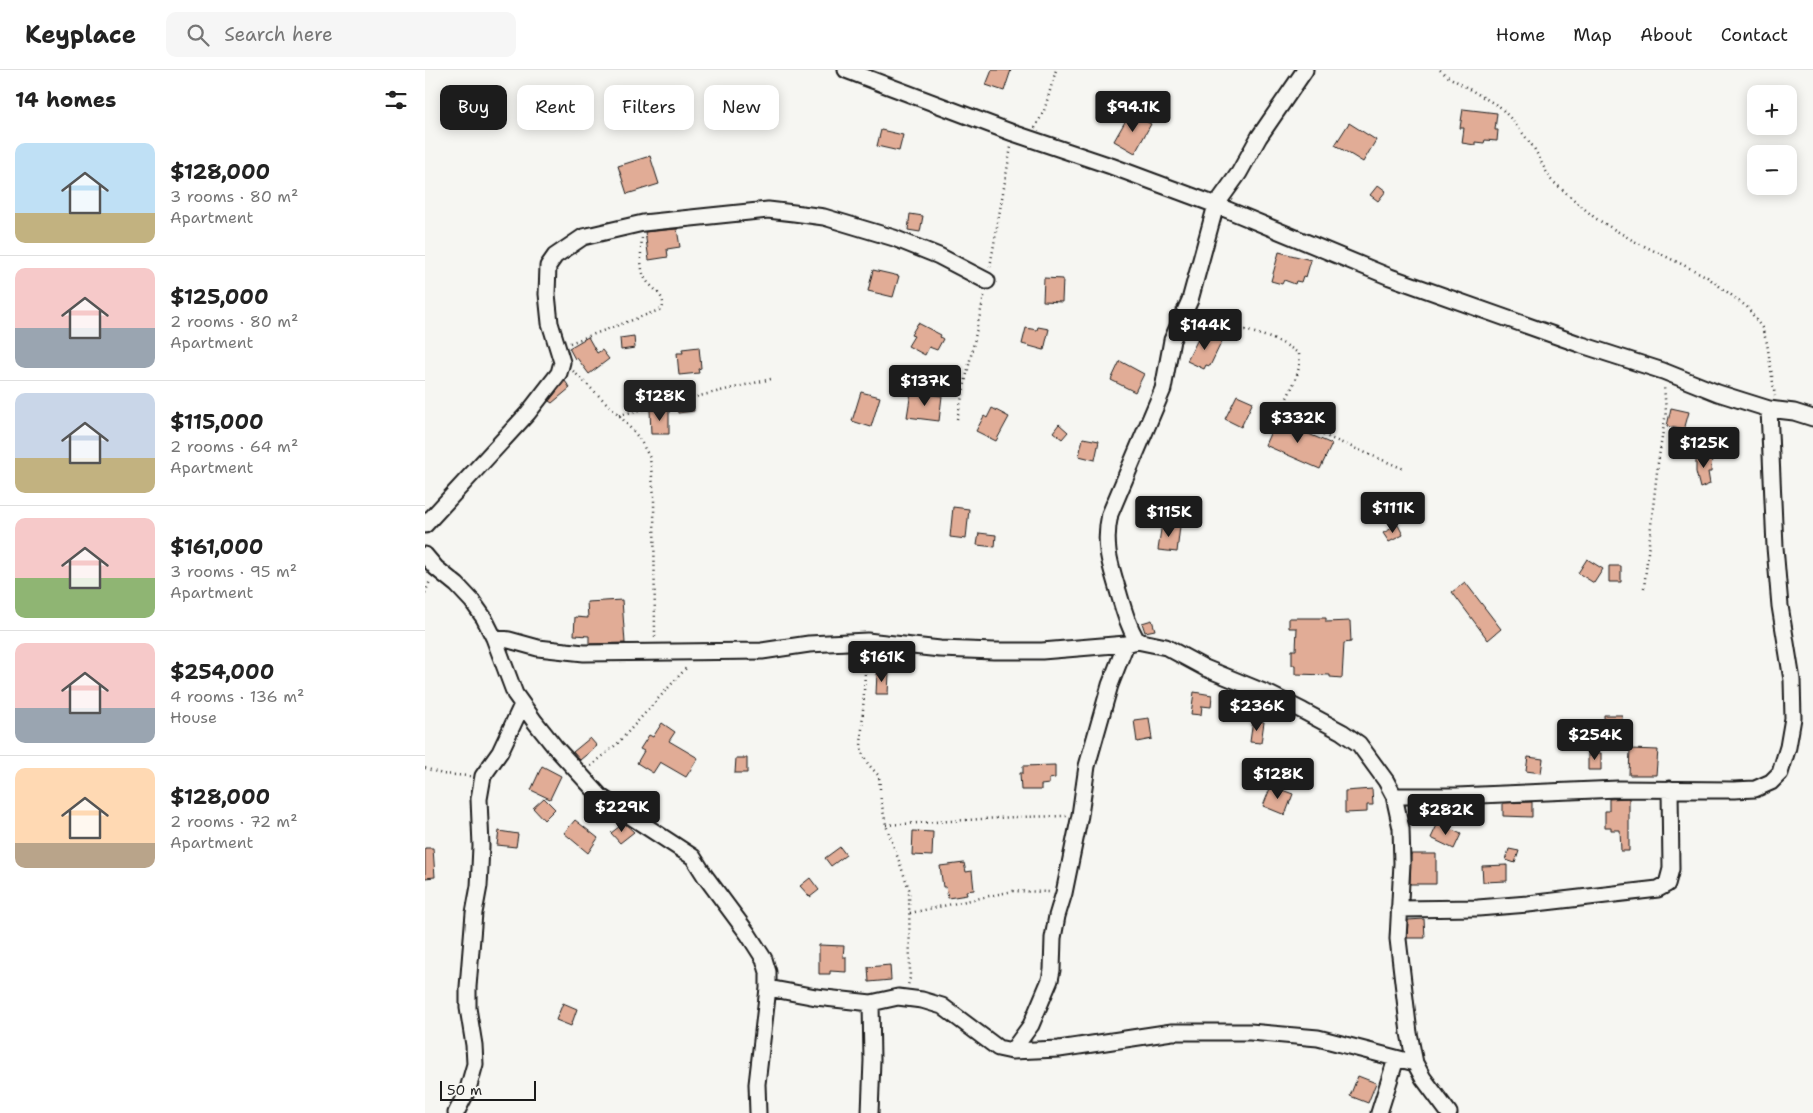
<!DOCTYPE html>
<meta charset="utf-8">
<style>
:root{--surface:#fff;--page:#f6f6f6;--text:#222;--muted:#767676;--line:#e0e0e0;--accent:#1c1c1c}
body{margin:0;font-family:"Shantell Sans",sans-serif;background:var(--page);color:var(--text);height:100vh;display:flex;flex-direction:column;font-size:19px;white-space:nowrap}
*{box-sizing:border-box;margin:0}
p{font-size:16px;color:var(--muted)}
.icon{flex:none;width:28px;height:28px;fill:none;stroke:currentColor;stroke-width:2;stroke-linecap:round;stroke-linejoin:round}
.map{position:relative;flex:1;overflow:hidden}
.drawer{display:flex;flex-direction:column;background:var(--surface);width:425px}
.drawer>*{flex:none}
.banner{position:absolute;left:15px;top:15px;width:475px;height:45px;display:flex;gap:10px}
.controls{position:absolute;left:1322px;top:15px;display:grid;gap:10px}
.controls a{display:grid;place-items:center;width:50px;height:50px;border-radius:10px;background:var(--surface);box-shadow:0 2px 12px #0003;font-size:25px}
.scale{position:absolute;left:15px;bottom:12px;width:96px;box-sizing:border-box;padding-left:5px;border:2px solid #1c1c1c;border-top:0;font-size:14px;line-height:18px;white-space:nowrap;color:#1c1c1c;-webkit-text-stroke:4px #f6f6f2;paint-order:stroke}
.price{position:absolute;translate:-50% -42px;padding:0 11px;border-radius:5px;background:var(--accent);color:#fff;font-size:16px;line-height:32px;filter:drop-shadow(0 1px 2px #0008)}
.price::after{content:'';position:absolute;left:50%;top:30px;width:15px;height:11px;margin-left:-8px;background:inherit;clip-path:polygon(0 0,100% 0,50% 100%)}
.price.current{background:#222;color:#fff}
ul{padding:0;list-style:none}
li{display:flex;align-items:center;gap:15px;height:125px;padding:0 15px}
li+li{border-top:1px solid var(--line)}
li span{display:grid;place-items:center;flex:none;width:140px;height:100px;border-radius:10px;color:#555}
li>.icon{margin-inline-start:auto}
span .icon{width:60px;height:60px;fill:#fffc;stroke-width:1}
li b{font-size:21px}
h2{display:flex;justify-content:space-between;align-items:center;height:60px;padding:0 15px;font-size:21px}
.tag{padding:0 18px;border-radius:10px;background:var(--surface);box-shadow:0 2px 12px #0003;font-size:18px;line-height:45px}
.tag.current{background:var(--accent);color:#fff}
header{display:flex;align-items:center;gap:30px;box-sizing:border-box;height:70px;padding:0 25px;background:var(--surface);border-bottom:1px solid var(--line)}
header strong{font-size:24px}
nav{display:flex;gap:28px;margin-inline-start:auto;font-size:18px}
.search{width:350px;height:45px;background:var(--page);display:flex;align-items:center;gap:12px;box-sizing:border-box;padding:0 18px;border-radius:10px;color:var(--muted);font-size:19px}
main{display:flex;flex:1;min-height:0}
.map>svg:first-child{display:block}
.building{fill:#e1ac96;stroke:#1c1c1c}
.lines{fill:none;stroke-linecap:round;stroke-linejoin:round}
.minor-casing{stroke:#1c1c1c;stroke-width:19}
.path{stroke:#1c1c1c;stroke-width:2.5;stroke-dasharray:1 4;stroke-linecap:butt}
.minor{stroke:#f6f6f2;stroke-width:15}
</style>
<header>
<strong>Keyplace</strong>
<div class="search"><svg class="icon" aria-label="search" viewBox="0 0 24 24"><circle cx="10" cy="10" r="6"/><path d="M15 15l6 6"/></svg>Search here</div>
<nav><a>Home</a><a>Map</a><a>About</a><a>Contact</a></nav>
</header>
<main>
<section class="drawer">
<h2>14 homes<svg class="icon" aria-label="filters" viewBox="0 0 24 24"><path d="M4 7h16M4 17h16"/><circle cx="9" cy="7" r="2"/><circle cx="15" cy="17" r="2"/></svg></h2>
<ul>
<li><span style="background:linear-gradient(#bfe0f5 70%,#c2b280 0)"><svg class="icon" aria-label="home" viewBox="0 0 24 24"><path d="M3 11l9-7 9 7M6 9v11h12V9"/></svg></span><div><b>$128,000</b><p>3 rooms · 80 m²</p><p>Apartment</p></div></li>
<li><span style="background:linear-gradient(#f6c9c9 60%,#9aa5b1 0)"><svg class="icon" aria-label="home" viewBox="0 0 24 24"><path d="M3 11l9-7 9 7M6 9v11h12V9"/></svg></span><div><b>$125,000</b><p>2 rooms · 80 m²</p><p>Apartment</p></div></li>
<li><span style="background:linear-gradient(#c9d6e8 65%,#c2b280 0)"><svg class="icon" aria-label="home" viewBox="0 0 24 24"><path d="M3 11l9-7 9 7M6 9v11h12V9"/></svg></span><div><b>$115,000</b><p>2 rooms · 64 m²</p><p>Apartment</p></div></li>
<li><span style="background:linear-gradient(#f6c9c9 60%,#8fb573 0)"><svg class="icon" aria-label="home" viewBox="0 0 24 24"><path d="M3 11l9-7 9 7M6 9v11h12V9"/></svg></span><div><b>$161,000</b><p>3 rooms · 95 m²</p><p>Apartment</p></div></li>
<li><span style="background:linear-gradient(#f6c9c9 65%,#9aa5b1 0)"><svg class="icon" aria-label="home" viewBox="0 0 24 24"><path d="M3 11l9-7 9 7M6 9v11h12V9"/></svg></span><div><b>$254,000</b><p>4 rooms · 136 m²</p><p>House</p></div></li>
<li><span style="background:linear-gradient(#ffd9b3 75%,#b9a48a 0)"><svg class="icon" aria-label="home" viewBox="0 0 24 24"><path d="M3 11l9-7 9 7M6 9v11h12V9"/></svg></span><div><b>$128,000</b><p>2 rooms · 72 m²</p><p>Apartment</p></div></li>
</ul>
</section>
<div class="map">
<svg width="1388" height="1043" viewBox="0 0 1388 1043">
<rect width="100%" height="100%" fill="#f6f6f2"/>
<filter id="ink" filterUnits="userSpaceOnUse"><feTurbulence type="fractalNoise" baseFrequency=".02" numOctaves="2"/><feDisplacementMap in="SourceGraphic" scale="10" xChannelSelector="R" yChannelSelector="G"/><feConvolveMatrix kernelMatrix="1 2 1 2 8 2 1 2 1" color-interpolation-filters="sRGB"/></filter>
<g filter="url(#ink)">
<!-- building -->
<path class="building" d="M567,0h19l-7,21 -18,-6z
M1038,39l34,4 -2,17h3l-1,11 -12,-1 -1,3 -9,-1v3l-13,-2 2,-15h-4z
M705,43l21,11 -16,29 -21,-12z
M924,53l27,17 -13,22 -28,-17z
M456,60l22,5 -4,16 -22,-5z
M225,86l9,28 -32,10 -9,-28z
M953,115l8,6 -8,10 -8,-6z
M485,144l13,2 -3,16 -12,-2z
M252,159l3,18 -13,2 1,8 -19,3 -4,-28z
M854,182l32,8 -5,17 -3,-1 -2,6 -5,-1 -1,3 -11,-4 -2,4 -11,-3z
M448,200l26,6 -6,21 -25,-6z
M619,208l19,1 -1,23 -19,-1z
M493,253l23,12 -1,2 3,2 -6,11 -8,-3 -4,8 -17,-9 6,-10 -3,-1z
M613,257l11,2 -5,21 -22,-6 4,-16 11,2z
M777,261l20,10 -12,25 -4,-1 -2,4 -17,-8z
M209,266l1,12 -14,2 -1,-12z
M163,267l9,16 5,-3 7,9 -20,15 -12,-16 -2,1 -6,-11z
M274,277l2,21 -3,1 1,4 -20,2 -2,-22h6l-1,-4z
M695,291l24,13 -9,18 -24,-12z
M140,311l5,7 -18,15 -3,-2z
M436,322l19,5 -9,30 -19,-6z
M486,322l31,4 -3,25 -32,-4z
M812,325l16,7 -12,25 -16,-8z
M268,330l1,11 -16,2 -2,-11z
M567,338l17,9 -13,24 -20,-10 8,-15 3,2z
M1246,338l18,4 -5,18 -17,-4z
M225,340h19v24h-18z
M851,350l56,24 -12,25 -55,-24z
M634,354l9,8 -6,7 -9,-7z
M658,368l16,3 -4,19 -16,-4z
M1274,384h13l-1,18h-3l2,12 -10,4 -4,-16v-13h3z
M528,437l16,2 -3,30 -16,-2z
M737,453l18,3 -3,26 -19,-2z
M973,455l5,10 -14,7 -6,-9z
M554,463l17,2 -1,12 -18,-2z
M1162,489l16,10 -9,14 -16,-10z
M1184,496h12v16h-12z
M1040,512l36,47 -13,11 -36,-48z
M197,530l3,43 -36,1v-8l-15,-1 1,-18 13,1 -1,-16z
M864,548h37v4l24,-1 1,21 -7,1 -2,35 -12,-1v-2l-35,-1v-9h-3v-15h4l1,-22h-8z
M727,550l3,10 -10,2 -3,-9z
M452,602l12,1 -1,21h-12z
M769,622l18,3 -1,12 -9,-1 -1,9 -10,-1z
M1179,645h18l-1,32h-16z
M724,648l3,21 -15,3 -3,-22z
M828,650l11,2 -3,21 -11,-1z
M237,653l13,9 -6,9 29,17 -12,19 -26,-15 -7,11 -16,-10 7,-12 -4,-2 9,-14 4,2z
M165,668l7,8 -17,14 -7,-8z
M1205,679l28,1 -2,25h-27z
M1163,683h13v17h-13z
M1103,687l15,2 -2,14 -15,-2z
M311,688h11v15h-12z
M630,695v13l-6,1v5l-8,1v5h-20l-1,-17h3v-7z
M117,696l19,10 -11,23 -19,-9z
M846,716l22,8 -8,21 -22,-9z
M947,719l1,16h-6v7l-22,1v-22z
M119,728l11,11 -11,11 -11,-12z
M1204,728v53h-8l-1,-21h-9v-3h-6v-16h4v-12z
M1107,732v15l-29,-1v-13z
M150,750l23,18 -10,15 -24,-20z
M199,753l10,9 -14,11 -9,-10z
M1013,753l23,11 -7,15 -23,-11z
M74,761l19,3 -2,13 -19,-2z
M488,761l20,1 -1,24 -20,-1z
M415,777l6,8 -15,11 -6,-8z
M0,778h8l2,29 -10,1z
M1084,779l10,2 -4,12 -9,-3z
M986,784h25v30h-26z
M539,793l2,9 6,-1 2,19 -8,1 1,4 -19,3 -2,-11h-3l-3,-21z
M1082,795v16l-24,1 -1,-16z
M385,808l9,12 -9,7 -10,-11z
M999,849l1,19h-18l1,-18z
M394,875l25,1 -1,11h3v15l-16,-1v3h-11z
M465,895l1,15 -22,2 -1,-15z
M138,933l14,6 -6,17 -15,-6z
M933,1006l18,7 -8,20 -18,-7z"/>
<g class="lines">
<defs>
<path id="minor" d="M421,0l167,63 98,33 105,39 174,72 192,68 81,26 55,22 51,16 25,3 19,6
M880,0l-46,67 -20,36 -23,32 -26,95 -18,40 -9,49 -53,125c-7,31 0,50 9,80 5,17 9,31 18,47l29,6 39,21 66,27 32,16 39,21 17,12 27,37 8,15 7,32 1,35 -4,76 11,94 6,30 8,15 26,35
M0,455l103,-112 31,-40 3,-11 -12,-39 -3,-29 1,-28 7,-10 28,-19 60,-14 125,-13 26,3 30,4 70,21 45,18 48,25
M0,485l11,13 21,17 15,16 12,17 10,20 21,56 20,28 20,25 46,50 92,60 12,19 43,58 16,25 4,13v16l-11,96 1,29
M69,568l15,2 29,8 46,5 178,-2 47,-7 58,-3 73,8 54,2h48l84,-7 11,-3
M969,726h63l161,-7 116,1 21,-1 16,-7 9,-9 8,-26 5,-29 -1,-38 -12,-74 -5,-59 -6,-138
M974,839l79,-1 50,-4 130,-15 9,-5 4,-15 -1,-80
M343,918l48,9 55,6 27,-6 24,3 20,6 56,42 14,3 47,-2 113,-17h78l68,6 97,25
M587,981l19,-26 19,-45 2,-10 1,-32 4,-22 7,-23 16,-78 7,-49 23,-81 16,-41
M31,1043l12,-24 7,-25 -1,-19 -6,-37v-21l6,-74 5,-27 1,-18 1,-22 -2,-47 4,-23 17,-24 22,-47
M445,1043l2,-53 -1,-57
M954,1043l17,-54"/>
</defs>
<!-- minor casing -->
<use href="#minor" class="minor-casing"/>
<!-- path -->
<path class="path" d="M1015,0l7,6 53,31 14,15 20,26 16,31 45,39 37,22 74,36 41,31 15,21 5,15 8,53
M610,58l9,-17 12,-41
M565,197l21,-120
M774,240c30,22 71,20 100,44 3,22 -11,37 -17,57l3,8 119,50
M145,273l92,-34c5,-13 -10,-20 -16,-29 -7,-10 -5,-31 -4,-43
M148,301l46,44 20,23 11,20 4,38 1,144
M194,345l152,-36
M532,349l28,-127
M1219,518l14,-125 8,-51 -2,-27
M0,523l5,-12
M441,584l-5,93 2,8 5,9 11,12 2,25 5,24 23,64 1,89 -2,7
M166,696l27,-23 70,-77
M0,698l17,6 28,2
M461,755l128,-8 53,-1
M485,843l103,-22 37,1"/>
<!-- minor -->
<use href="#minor" class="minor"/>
</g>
</g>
</svg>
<div class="controls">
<a>+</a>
<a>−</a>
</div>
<div class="scale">50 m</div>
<b class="price" style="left:708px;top:63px">$94.1K</b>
<b class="price" style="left:780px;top:281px">$144K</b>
<b class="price" style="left:500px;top:337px">$137K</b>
<b class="price current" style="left:235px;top:352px">$128K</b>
<b class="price" style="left:873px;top:374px">$332K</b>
<b class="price" style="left:1279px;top:399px">$125K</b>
<b class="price" style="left:968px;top:464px">$111K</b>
<b class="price" style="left:744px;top:468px">$115K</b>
<b class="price" style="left:457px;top:613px">$161K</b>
<b class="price" style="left:832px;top:662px">$236K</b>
<b class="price" style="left:1170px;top:691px">$254K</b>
<b class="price" style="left:853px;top:730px">$128K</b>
<b class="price" style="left:197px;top:763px">$229K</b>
<b class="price" style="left:1021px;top:766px">$282K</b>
<div class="banner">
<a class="tag current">Buy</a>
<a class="tag">Rent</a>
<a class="tag">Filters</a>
<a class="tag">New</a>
</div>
</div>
</main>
